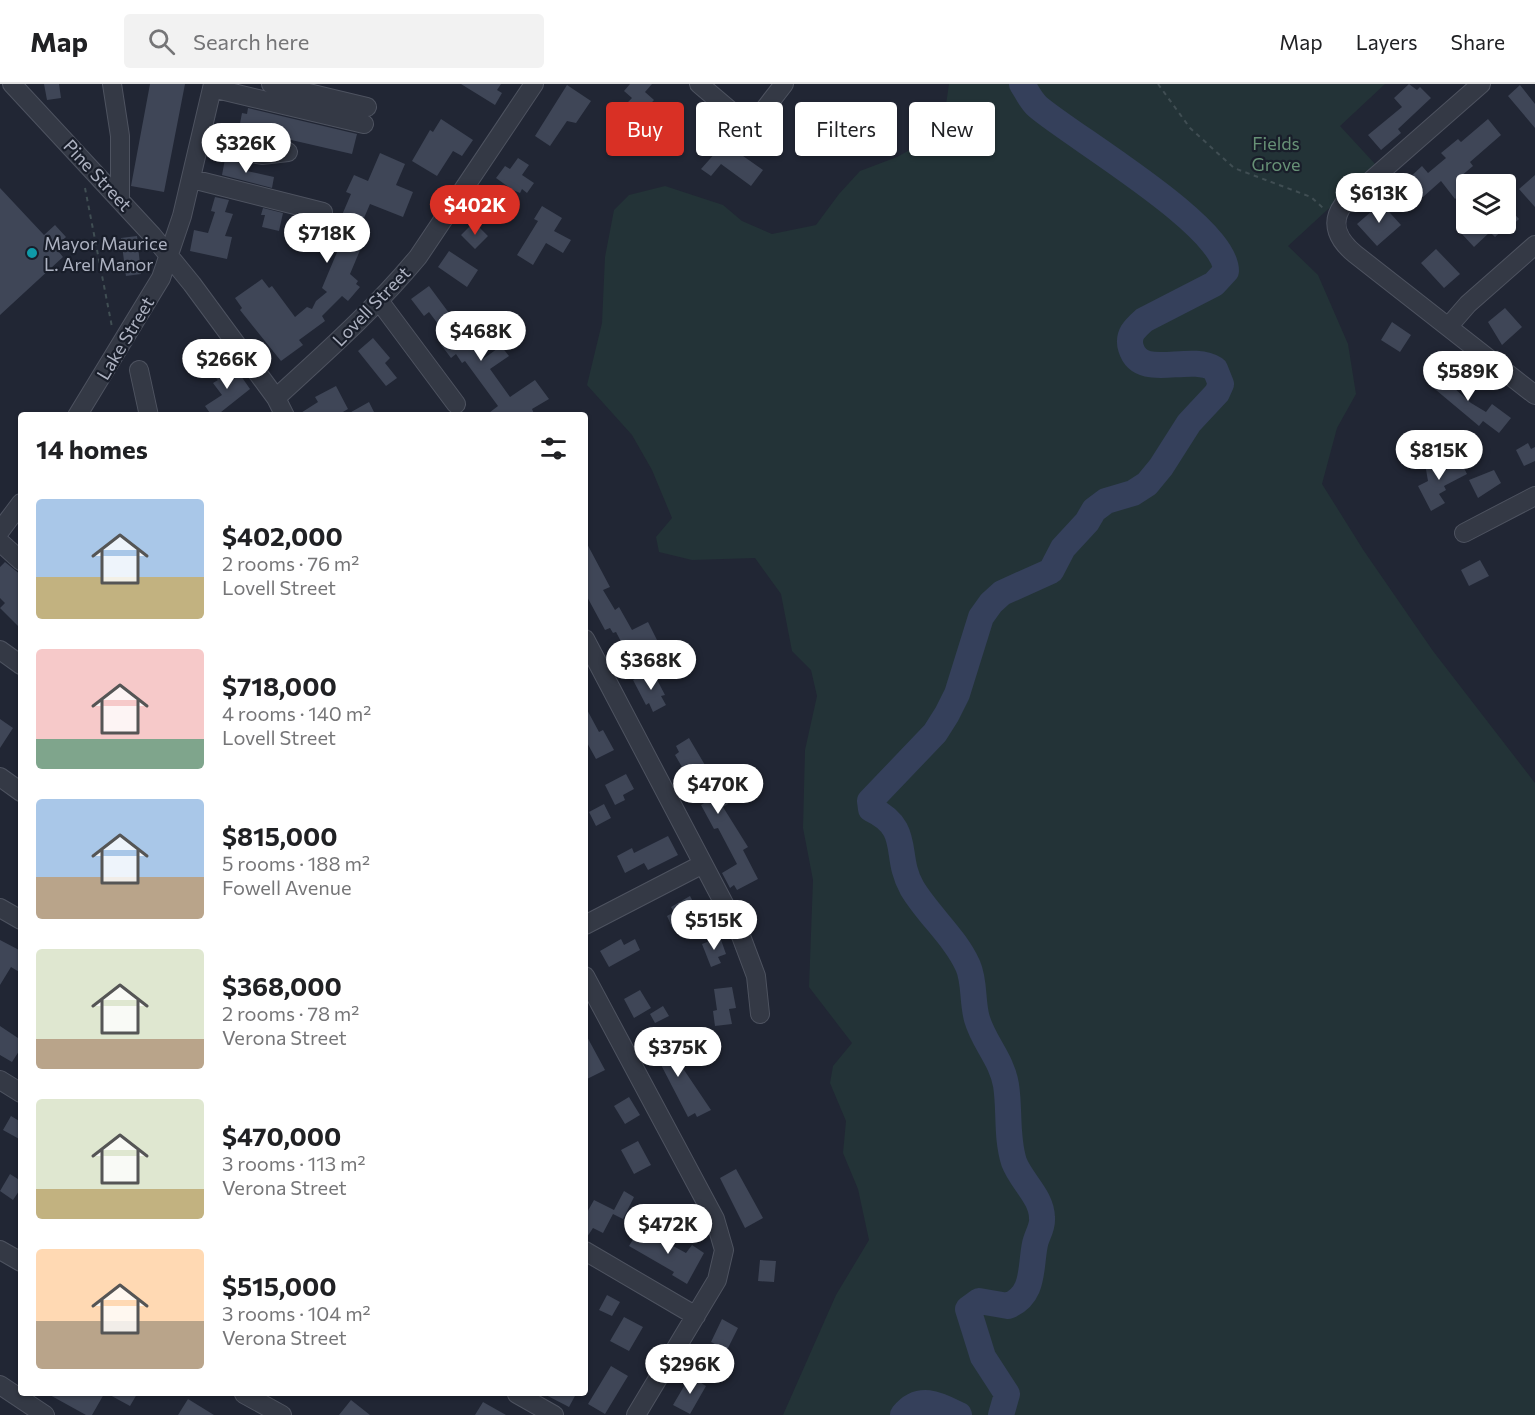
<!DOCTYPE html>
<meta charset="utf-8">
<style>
:root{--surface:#fff;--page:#f2f2f2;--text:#202124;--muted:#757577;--line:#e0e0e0;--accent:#d93025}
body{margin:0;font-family:Commissioner,sans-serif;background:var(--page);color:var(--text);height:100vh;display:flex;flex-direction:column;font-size:22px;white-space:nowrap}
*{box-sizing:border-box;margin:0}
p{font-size:20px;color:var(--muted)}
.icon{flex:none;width:33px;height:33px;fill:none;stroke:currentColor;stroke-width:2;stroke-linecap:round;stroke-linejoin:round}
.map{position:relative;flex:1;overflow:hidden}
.drawer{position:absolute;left:18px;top:328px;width:570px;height:984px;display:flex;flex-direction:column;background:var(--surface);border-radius:6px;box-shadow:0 2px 4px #0004}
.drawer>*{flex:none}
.hud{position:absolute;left:606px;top:18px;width:570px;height:54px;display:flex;gap:12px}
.fabs{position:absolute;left:1456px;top:90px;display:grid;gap:12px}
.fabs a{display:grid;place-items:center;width:60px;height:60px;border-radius:6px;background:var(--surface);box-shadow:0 2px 4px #0004;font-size:30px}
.price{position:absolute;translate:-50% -51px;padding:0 14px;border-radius:21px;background:#fff;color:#222;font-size:20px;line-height:39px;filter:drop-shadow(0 2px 3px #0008)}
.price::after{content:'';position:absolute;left:50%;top:36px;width:18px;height:14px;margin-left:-9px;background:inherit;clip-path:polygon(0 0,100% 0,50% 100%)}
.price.on{background:var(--accent);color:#fff}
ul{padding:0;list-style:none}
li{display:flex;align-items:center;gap:18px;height:150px;padding:0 18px}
li span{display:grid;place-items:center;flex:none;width:168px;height:120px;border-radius:6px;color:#555}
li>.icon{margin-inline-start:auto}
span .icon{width:72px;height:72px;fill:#fffc;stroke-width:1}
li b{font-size:26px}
h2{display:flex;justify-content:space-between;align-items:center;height:72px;padding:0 18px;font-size:26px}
.tag{padding:0 21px;border-radius:6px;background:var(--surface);box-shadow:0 2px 4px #0004;font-size:21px;line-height:54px}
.tag.on{background:var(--accent);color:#fff}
header{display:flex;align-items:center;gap:36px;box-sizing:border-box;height:84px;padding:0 30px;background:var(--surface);border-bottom:2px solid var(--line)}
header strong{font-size:28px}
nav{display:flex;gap:33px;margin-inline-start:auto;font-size:21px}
.search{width:420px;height:54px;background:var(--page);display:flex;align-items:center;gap:15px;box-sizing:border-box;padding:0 21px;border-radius:6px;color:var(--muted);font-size:22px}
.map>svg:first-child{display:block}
.green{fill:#233337}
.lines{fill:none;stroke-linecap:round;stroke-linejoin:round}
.river{stroke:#35405b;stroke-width:26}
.building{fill:#3f4657}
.minor-casing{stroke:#4e5360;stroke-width:20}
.path{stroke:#404e53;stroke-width:2;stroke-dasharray:4.5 4.5;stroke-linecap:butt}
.minor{stroke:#343945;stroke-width:18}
.culture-dot{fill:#0f9aa8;stroke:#191e2a;stroke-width:2}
.labels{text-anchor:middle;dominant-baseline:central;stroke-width:4.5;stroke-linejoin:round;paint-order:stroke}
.park-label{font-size:18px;fill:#679176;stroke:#191e2a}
.street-label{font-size:18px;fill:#aeb3c2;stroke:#191e2a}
.poi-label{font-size:18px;fill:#aeb3c2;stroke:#191e2a;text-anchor:start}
</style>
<header>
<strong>Map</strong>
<div class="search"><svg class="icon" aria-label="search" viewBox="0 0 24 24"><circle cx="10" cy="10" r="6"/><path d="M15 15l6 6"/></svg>Search here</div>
<nav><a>Map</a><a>Layers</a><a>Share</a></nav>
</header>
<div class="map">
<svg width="1535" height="1331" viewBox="0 0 1535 1331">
<rect width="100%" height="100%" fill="#212634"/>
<!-- green -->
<path class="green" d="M949,0h436l-45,42 36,39 -88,81 30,29 30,69 8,50 -19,34 -15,56 42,67 69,100 102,132v632h-752l53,-120 33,-55 -11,-51 -15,-36 3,-32 -16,-38 3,-17 19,-23 -43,-56 4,-107 -10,-52 2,-78 12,-54 -6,-26 -19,-19 -11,-57 -26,-36 -63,2 -33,-8 -3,-15 16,-19 -20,-48 -20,-35 -45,-50 15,-62 3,-66 9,-47 15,-15 36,-9 58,19 19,16 30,13 44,-9 23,-31 21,-23 37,-14 45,-25z"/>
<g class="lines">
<!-- river -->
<path class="river" d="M903,1331c17,-21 36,-10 56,0
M1001,1331l6,-21 -24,-37 -15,-48 11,-8 29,5c27,-11 22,-38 27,-62 2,-9 8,-17 7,-26 0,-21 -21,-37 -28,-56 -8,-25 -4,-52 -8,-77 -4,-25 -22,-42 -29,-66 -5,-17 -2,-37 -9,-53 -13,-29 -40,-51 -56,-78 -19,-33 1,-59 -41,-79l-1,-8 65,-68 12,-19 10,-20 24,-77 10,-14 11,-10 49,-22 12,-23 24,-26 7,-12 12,-9 27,-8 14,-9 14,-17 28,-44 28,-30 4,-9 -6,-15c-26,-16 -74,12 -84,-21 -4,-13 4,-20 13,-28l70,-36 12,-13c0,-45 -153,-134 -188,-164 -7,-6 -11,-15 -16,-23"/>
</g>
<!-- building -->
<path class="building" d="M44,0h15l2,14 -14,2z
M150,0h35l-21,108 -33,-6z
M461,0h40l-4,6 5,3 -7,12z
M630,0h22l-7,8 9,8 -13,14 -14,-11 5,-5 -8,-7z
M1409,0l8,6 3,-3 11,11 -33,31 3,4 -20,17 -13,-15 34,-28 -8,-9z
M567,1l24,16 -15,22 -9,-2 -17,25 -15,-10z
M1520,1l15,19v24l-27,-32z
M248,24l109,26 -5,20 -91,-21 -2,10 -22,-4 5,-26 5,1z
M709,33l13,10 -5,6 9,11 37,26 -12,16 -30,-22 -10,12 -10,-7 16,-18 -21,-18z
M441,35l32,21 -11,16 -9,-5 -16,25 -25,-15 18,-31 3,2z
M1488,35l13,16 -31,27 3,4 -13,11 7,8v4l-12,10 -14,-18 -18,16 -16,-17 15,-14 6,7 18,-15 -5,-5 17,-14 3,3z
M380,69l25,11 -9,21 17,7 -10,25 -33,-13 -12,28 8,4 -16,38 8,7 -2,3 4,3 -12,14 -6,-5 -20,20 3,5 -26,19 4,5 -22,16 -41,-51 2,-2 -7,-10 27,-19 7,9 3,-2 23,31 12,-10 5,2 4,-8 11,-9 -5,-4 26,-62 -9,-4 12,-28 -5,-2 8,-17 14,6z
M518,74l11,7 -7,10 12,8 -7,10 -5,-4 -2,4 -7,-3 -17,-12 9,-12 5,3z
M225,75l21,4 1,8 27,6 -2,11 -50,-13z
M1535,91v32l-16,-18z
M0,104l44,47 11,-10 11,12 -11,10 8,10 -63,58z
M215,113l14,3 -4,12 8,2 -8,22 7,1 -5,22 -37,-8 4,-21 14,3 7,-21 -4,-1z
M1381,119l20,22 -24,21 -20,-22z
M1506,121l13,14 -13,12v-4l-11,10 -5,-5 -16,15 -13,-14 10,-9h35z
M542,122l20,12 -8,13 17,9 -8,13 -17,-10 -13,22 -16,-10 21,-34 -4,-2z
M263,124l20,5 -4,18 -17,-4 3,-12h-4z
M474,138l14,14 -13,13 -14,-14z
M137,152l4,38 -15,2 -5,-38z
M1436,165l24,25 -16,14 -23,-25z
M449,167l29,19 -11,17 -29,-20z
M429,202l54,73 18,-13 8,10 -19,13 20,28 25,-17 14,19 -17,10 3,7h-50l13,-10 -33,-45 -3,2 -6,-9 -5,4 -9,-12 8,-6 -21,-28 -5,4 -13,-17z
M1505,224l17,19 -20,18 -14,-23z
M1392,238l19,13 -11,17 -19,-12z
M373,254l17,20 -5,5 12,15 -11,8 -28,-35z
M232,279l18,26 -34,27h-4l-7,-10 17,-11 -9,-12 5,-3 -4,-4z
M1445,283l16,13 -7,8 17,15 15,9 6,-8 19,14 -12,15 -16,-12 -4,5 -49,-41z
M336,302l12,23 -12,7h-40l22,-14 -3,-5z
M369,318l7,14h-32z
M1528,359l3,6 4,-2v14l-11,5 -8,-16z
M1439,372l3,16 19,-10 6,12 -23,12 2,4 -7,4 6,9 -14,8 -13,-25 10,-5 -4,-23z
M1494,386l7,13 -23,15 -9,-18z
M585,456l25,47 -7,3 12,20 4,-3 13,23 16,-8 10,20 -29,15 -13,-25 -3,1 -3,-5 -5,2 -20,-37z
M1480,476l9,16 -20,10 -8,-16z
M5,478l16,13v54l-21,-21 5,-5 -5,-5v-31z
M652,586l13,25 -4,1 5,9 -13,7 -4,-9 -3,2 -13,-25z
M585,622l14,26 4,-2 11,20 -18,9 -11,-20z
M0,635l13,9 -13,20z
M689,654l39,66 -5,3 25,40 -5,3 15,29 -21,11 -3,-5 -4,3 -8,-15 15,-9 -19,-36 -4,1 -13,-24 5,-3 -18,-32 -3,2 -10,-17 4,-3 -3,-6z
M626,690l8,15 -11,6 2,5 -10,5 -10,-20z
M604,720l7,14 -15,8 -7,-14z
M668,752l10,19 -30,15 -4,-7 -19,10 -8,-17 15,-8 2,5z
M690,812l9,17 -27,14 -5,-11 7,-4 -3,-5z
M720,853l6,17 -8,3 3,6 -10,4 -9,-23z
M621,855l3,6 11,-6 5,11 -31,17 -9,-16z
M0,856l21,11v22l-10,-6 -11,18z
M732,903l4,21 -7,1 3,15 -17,2 -2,-15 4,-1 -3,-21z
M640,906l11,18 -17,10 -10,-19z
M663,922l6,10 -14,7 -5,-9z
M0,942l21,14v8l-9,14 -12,-7z
M585,949l20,37 -20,10z
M663,950l13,24 35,52 -14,7 -2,-4 -7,4 -29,-56 -2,1 -10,-19z
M629,1013l11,18 -15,9 -11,-18z
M11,1032l10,6v18l-18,-10z
M638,1057l13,24 -17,9 -13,-24z
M736,1085l27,49 -18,10 -25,-50z
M10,1090l11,7v7l-8,12 -13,-9z
M624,1107l10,6 -11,22 -10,-5 -10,19 -10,-5 -8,12v-24l9,-16 20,10z
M640,1144l46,25 6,-8 12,8 -17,31 -15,-9 2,-3 -45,-26z
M760,1176l16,1 -2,21 -16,-1z
M607,1211l13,7 -8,14 -13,-6z
M624,1233l19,10 -14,24 -19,-10z
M722,1235l16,9 -11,22 -16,-8z
M611,1282l17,10 -23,38 -17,-10z
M690,1292l16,10 -16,28 -17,-9z
M48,1310h56l-12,21h-6z
M108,1310h29l-7,12z
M544,1310h32l-7,13z
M188,1315l26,16h-36z
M351,1316l19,15h-31z
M483,1318l23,13h-31z"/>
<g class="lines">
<defs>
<path id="minor" d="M12,0l140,151 40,49 84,114 9,18
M112,0l8,52v63
M271,0l96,23
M699,0l68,58
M1481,0l-138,121c-14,19 -4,36 12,49l180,141
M212,4l152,36
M750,44l34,-44
M200,59l62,12 26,-3
M192,95l131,33
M380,218l76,102
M1448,243l20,-23 67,-59
M139,286l10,46
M276,314c49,-45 99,-89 142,-141l116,-173
M77,332l84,-138 21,-62 31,-132
M0,447l21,-28
M1464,449l71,-37
M0,458l21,19
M585,555l156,297 15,40 4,38
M0,566l21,15
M0,693l21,15
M0,824l21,12
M585,841l118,-61
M585,892l130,243 9,31 -7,30 -81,135
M0,996l21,13
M0,1166l21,12
M585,1167l111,65
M0,1301l45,30
M244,1310l38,21
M517,1310l37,21"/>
</defs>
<!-- minor casing -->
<use href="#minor" class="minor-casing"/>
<!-- path -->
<path class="path" d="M1158,0l32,44 44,40 77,29 12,11
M85,104l27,139"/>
<!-- minor -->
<use href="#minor" class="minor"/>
</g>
<!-- markers -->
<circle class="culture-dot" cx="32" cy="169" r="6"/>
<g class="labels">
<!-- park labels -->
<g class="park-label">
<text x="1276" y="59">Fields<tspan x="1276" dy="21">Grove</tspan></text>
</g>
<!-- street labels -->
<g class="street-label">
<text transform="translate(98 91) rotate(47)">Pine Street</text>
<text transform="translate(371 222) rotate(-46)">Lovell Street</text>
<text transform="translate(125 254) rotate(-59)">Lake Street</text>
</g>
<!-- poi labels -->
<g class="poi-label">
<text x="44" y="159">Mayor Maurice<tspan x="44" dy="21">L. Arel Manor</tspan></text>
</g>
</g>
</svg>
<div class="fabs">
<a><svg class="icon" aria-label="layers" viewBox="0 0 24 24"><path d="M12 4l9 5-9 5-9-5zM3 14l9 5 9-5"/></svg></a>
</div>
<b class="price" style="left:246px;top:90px">$326K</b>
<b class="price" style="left:1379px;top:140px">$613K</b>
<b class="price on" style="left:475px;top:152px">$402K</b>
<b class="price" style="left:327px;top:180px">$718K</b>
<b class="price" style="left:481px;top:278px">$468K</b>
<b class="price" style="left:227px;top:306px">$266K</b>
<b class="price" style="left:1468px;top:318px">$589K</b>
<b class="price" style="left:1439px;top:397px">$815K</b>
<b class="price" style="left:651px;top:607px">$368K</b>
<b class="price" style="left:718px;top:731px">$470K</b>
<b class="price" style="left:714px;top:867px">$515K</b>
<b class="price" style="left:678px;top:994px">$375K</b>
<b class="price" style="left:668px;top:1171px">$472K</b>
<b class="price" style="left:690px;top:1311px">$296K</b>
<div class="hud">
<a class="tag on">Buy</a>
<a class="tag">Rent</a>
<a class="tag">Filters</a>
<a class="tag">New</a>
</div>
<section class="drawer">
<h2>14 homes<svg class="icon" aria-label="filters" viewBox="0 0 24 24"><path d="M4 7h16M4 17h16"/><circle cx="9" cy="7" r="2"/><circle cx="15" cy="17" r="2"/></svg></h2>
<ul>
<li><span style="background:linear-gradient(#a9c7e8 65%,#c2b280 0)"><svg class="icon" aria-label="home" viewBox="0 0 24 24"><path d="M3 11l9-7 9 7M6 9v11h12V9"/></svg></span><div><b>$402,000</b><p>2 rooms · 76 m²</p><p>Lovell Street</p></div></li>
<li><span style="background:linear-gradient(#f6c9c9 75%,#7fa58c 0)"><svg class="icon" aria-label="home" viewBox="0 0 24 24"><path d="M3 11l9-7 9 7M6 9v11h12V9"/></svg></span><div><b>$718,000</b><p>4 rooms · 140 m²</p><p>Lovell Street</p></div></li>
<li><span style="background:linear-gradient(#a9c7e8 65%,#b9a48a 0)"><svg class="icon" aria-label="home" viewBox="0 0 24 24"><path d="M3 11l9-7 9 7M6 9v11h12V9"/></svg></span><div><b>$815,000</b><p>5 rooms · 188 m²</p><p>Fowell Avenue</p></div></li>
<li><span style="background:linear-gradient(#dfe7d0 75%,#b9a48a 0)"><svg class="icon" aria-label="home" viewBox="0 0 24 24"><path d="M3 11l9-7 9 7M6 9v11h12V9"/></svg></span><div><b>$368,000</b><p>2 rooms · 78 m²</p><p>Verona Street</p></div></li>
<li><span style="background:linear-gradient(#dfe7d0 75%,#c2b280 0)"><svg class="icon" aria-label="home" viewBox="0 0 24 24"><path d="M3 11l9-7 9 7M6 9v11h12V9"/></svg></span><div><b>$470,000</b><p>3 rooms · 113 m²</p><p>Verona Street</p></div></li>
<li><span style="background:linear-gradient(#ffd9b3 60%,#b9a48a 0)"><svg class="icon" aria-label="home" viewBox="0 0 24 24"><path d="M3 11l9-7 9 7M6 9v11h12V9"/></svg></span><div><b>$515,000</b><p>3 rooms · 104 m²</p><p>Verona Street</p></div></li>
</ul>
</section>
</div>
